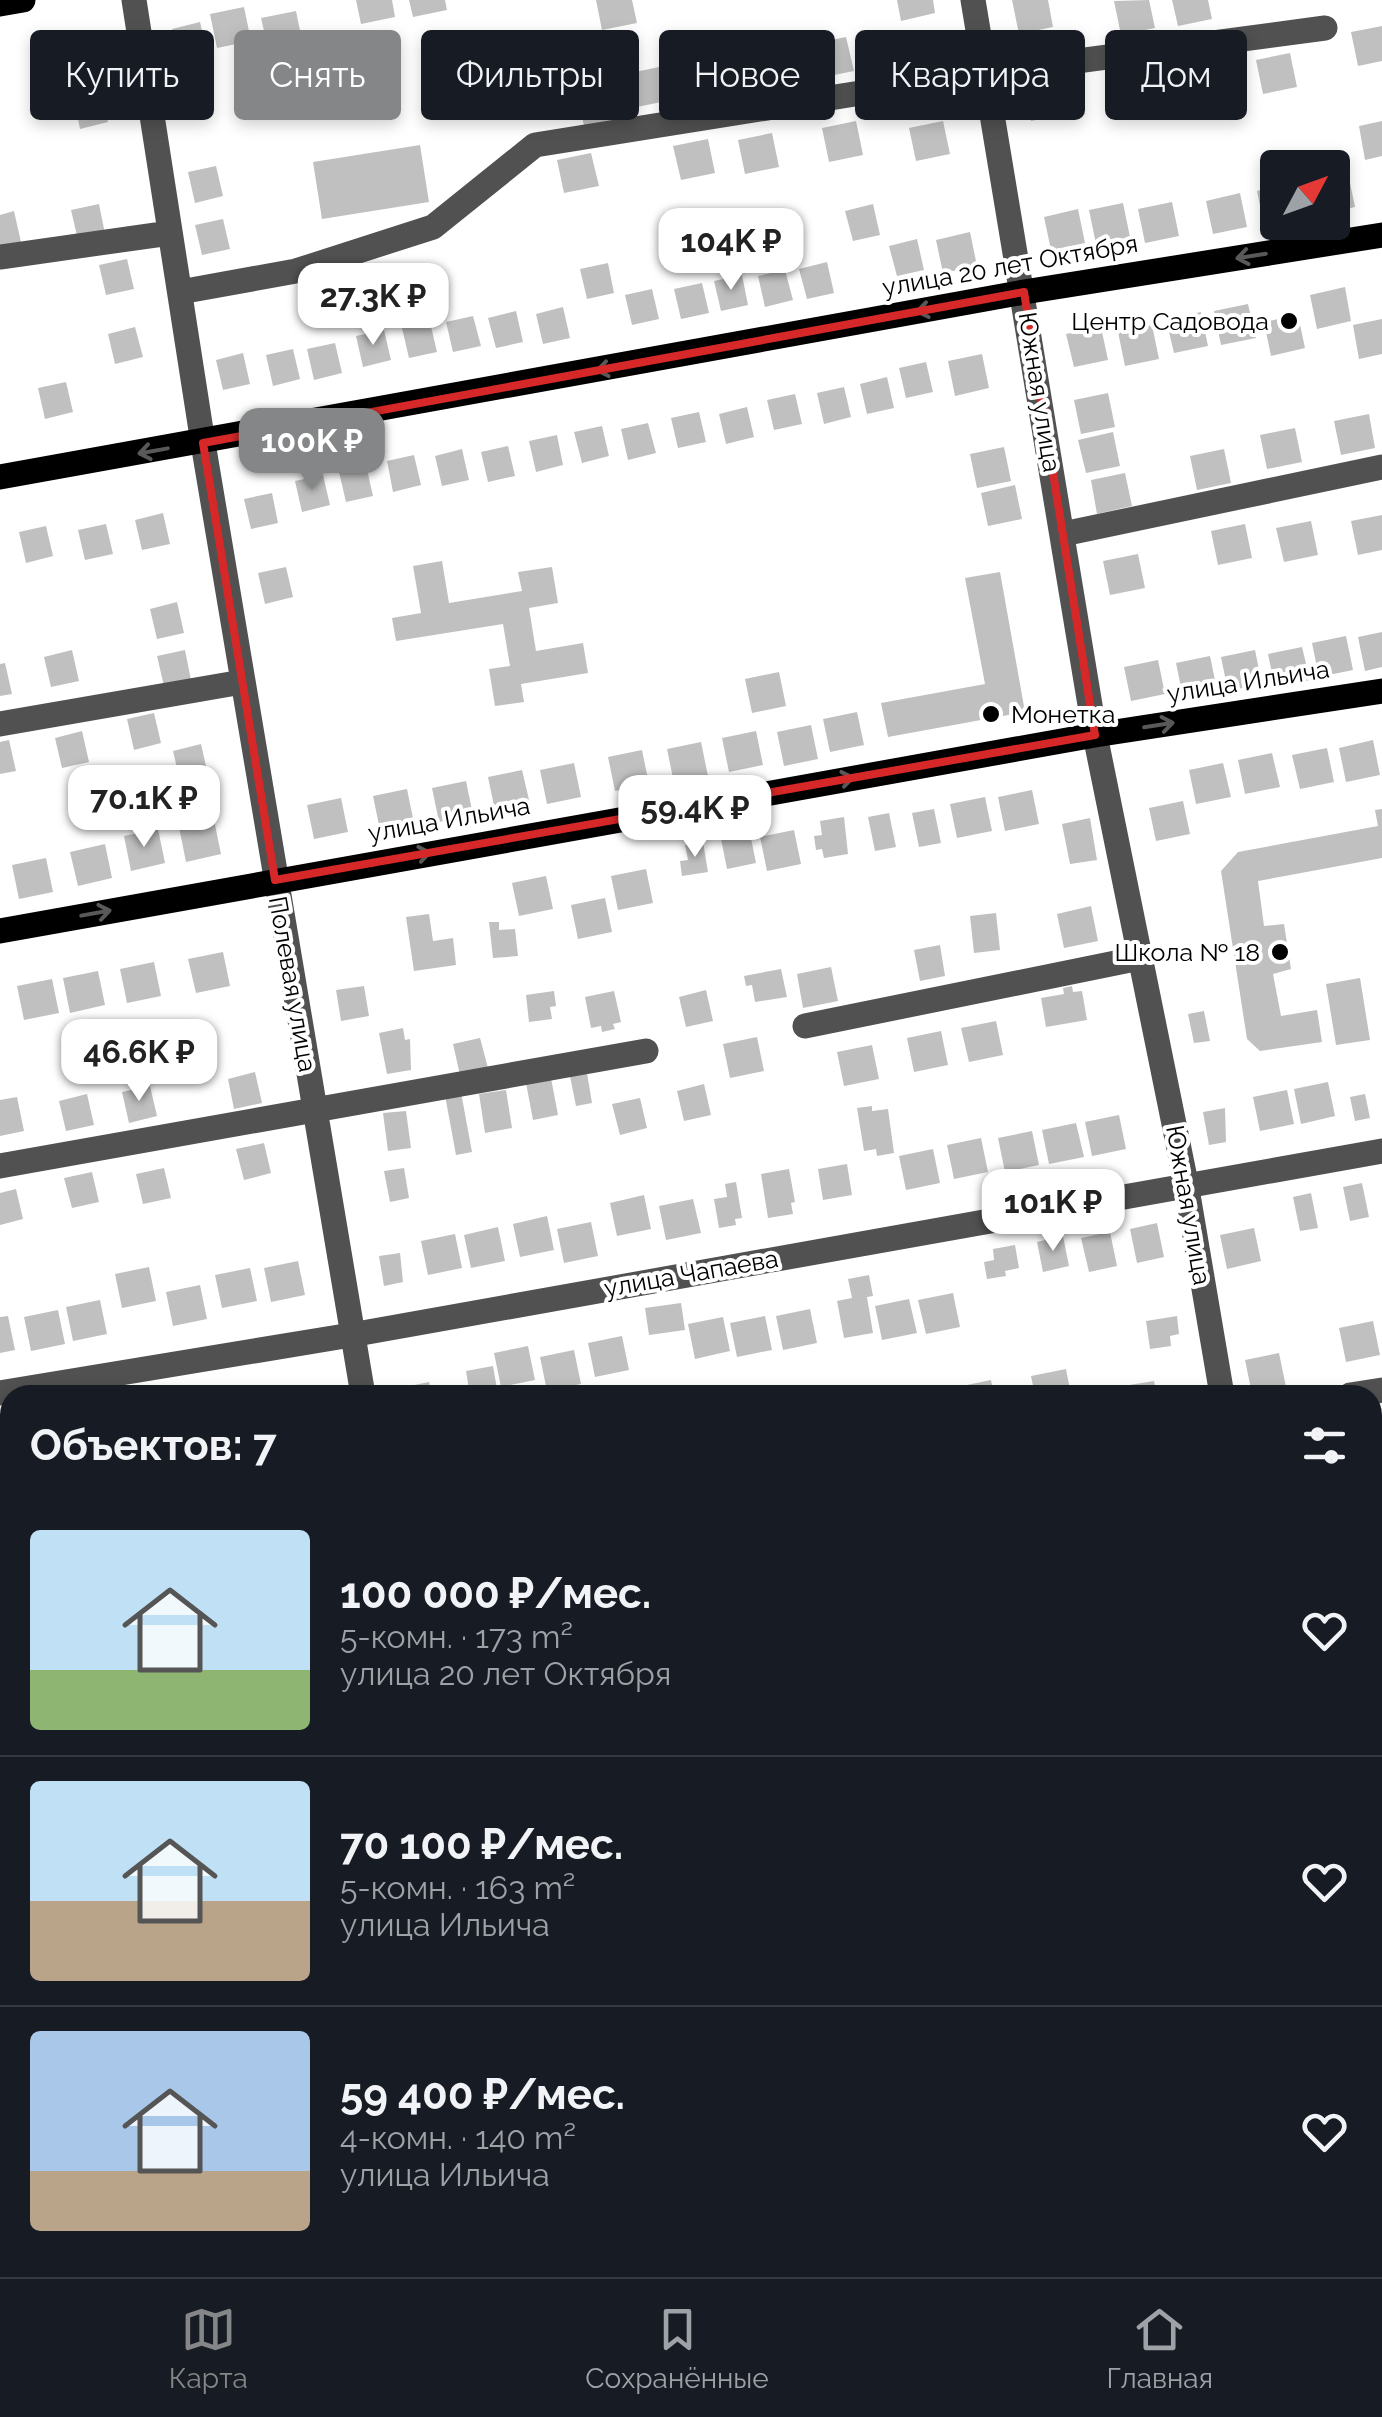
<!DOCTYPE html>
<html lang="ru">
<meta charset="utf-8">
<style>
:root{--surface:#171b24;--page:#242831;--text:#f1f3f6;--muted:#9ea1a6;--line:#363941;--accent:#858687}
body{margin:0;font-family:Raleway,sans-serif;background:var(--page);color:var(--text);height:100vh;display:flex;flex-direction:column;font-size:38px;white-space:nowrap}
*{box-sizing:border-box;margin:0}
p{font-size:32px;color:var(--muted)}
.icon{flex:none;width:55px;height:55px;fill:none;stroke:currentColor;stroke-width:2;stroke-linecap:round;stroke-linejoin:round}
.map{position:relative;flex:1;overflow:hidden}
.sheet{position:absolute;left:0px;top:1385px;width:1382px;height:892px;display:flex;flex-direction:column;background:var(--surface);border-radius:30px 30px 0 0;box-shadow:0 5px 15px #0003}
.sheet>*{flex:none}
.top-card{position:absolute;left:30px;top:30px;width:1322px;height:90px;display:flex;gap:20px}
.needle{width:65px;rotate:49deg}
.fabs{position:absolute;left:1260px;top:150px;display:grid;gap:20px}
.fabs a{display:grid;place-items:center;width:90px;height:90px;border-radius:10px;background:var(--surface);box-shadow:0 5px 15px #0003;font-size:50px}
.price{position:absolute;translate:-50% -85px;padding:0 22px;border-radius:20px;background:#fff;color:#222;font-size:32px;line-height:65px;filter:drop-shadow(0 2px 5px #0008)}
.price::after{content:'';position:absolute;left:50%;top:60px;width:30px;height:22px;margin-left:-15px;background:inherit;clip-path:polygon(0 0,100% 0,50% 100%)}
.price.selected{background:var(--accent);color:#fff}
ul{padding:0;list-style:none}
li{display:flex;align-items:center;gap:30px;height:250px;padding:0 30px}
li+li{border-top:2px solid var(--line)}
li span{display:grid;place-items:center;flex:none;width:280px;height:200px;border-radius:10px;color:#555}
li>.icon{margin-inline-start:auto}
span .icon{width:120px;height:120px;fill:#fffc;stroke-width:1}
li b{font-size:42px}
h2{display:flex;justify-content:space-between;align-items:center;height:120px;padding:0 30px;font-size:42px}
.chip{padding:0 35px;border-radius:10px;background:var(--surface);box-shadow:0 5px 15px #0003;font-size:35px;line-height:90px}
.chip.selected{background:var(--accent);color:#fff}
.menu{display:flex;justify-content:space-around;align-items:center;height:140px;border-top:2px solid var(--line);background:var(--surface);font-size:28px;color:var(--muted)}
.menu a{display:grid;justify-items:center;gap:5px}
.menu .selected{color:var(--accent)}
.map>svg:first-child{display:block}
.building{fill:#c0c0c0}
.lines{fill:none;stroke-linecap:round;stroke-linejoin:round}
.minor{stroke:#515151;stroke-width:25}
.major{stroke:#000;stroke-width:25}
.oneway{stroke:#595959}
.marked{fill:none;stroke:#d62828;stroke-width:8;stroke-linejoin:round}
.poi-dot{fill:#000;stroke:#fff;stroke-width:4}
.labels{text-anchor:middle;dominant-baseline:central;stroke-width:8;stroke-linejoin:round;paint-order:stroke}
.street-label{font-size:25px;fill:#000;stroke:#fff}
.poi-label{font-size:25px;fill:#000;stroke:#fff;text-anchor:end}
</style>
<div class="map">
<svg width="1382" height="2277" viewBox="0 0 1382 2277">
<rect width="100%" height="100%" fill="#fff"/>
<!-- building -->
<path class="building" d="M356,0h36l3,17 -34,7z
M409,0h36l2,10 -34,7z
M596,0h36l5,23 -35,7z
M897,0h36l2,13 -34,8z
M1012,0h36l5,27 -34,7z
M1149,0l6,28 -34,7 -7,-34z
M1172,0h36l4,19 -34,7z
M244,7l7,34 -34,7 -7,-34z
M296,11l7,34 -34,7 -8,-34z
M200,22l7,31 -27,6 -8,-30z
M1382,26v35l-24,5 -7,-34z
M935,30l7,34 -34,7 -7,-34z
M846,37l8,34 -35,7 -7,-34z
M84,38l8,30 -28,6 -7,-30z
M1290,53l7,34 -34,7 -7,-34z
M761,59l7,34 -35,7 -7,-34z
M1224,60l7,34 -34,7 -7,-33z
M664,66l7,34 -34,7 -7,-34z
M352,68l7,34 -34,7 -7,-34z
M1145,73l7,34 -34,7 -8,-34z
M1058,80l7,34 -34,7 -7,-34z
M612,90l8,34 -35,7 -7,-34z
M101,92l7,30 -28,7 -6,-31z
M856,121l7,34 -34,7 -7,-34z
M943,121l7,33 -34,7 -7,-33z
M1382,121v35l-17,4 -6,-34z
M772,133l7,34 -34,7 -7,-34z
M708,139l7,34 -34,7 -8,-34z
M420,145l9,57 -107,17 -9,-57z
M591,153l8,33 -35,7 -7,-33z
M216,166l7,30 -28,7 -7,-31z
M1348,173l7,34 -23,5v-35z
M1278,186v36l-14,3 -7,-34z
M1240,193l7,34 -34,7 -7,-33z
M1172,202l7,34 -34,7 -7,-34z
M1123,203l7,34 -34,7 -7,-34z
M99,204l6,30 -27,6 -7,-30z
M873,204l7,31 -27,6 -8,-30z
M1078,209l7,34 -34,7 -7,-33z
M14,211l7,31 -21,5v-32z
M223,219l7,30 -28,6 -7,-30z
M970,232l7,34 -34,7 -7,-33z
M917,239l7,31 -27,6 -8,-30z
M127,259l7,30 -28,6 -7,-30z
M827,262l7,31 -27,6 -8,-30z
M608,263l6,30 -27,6 -7,-30z
M785,270l8,30 -28,7 -7,-31z
M742,275l6,30 -27,6 -7,-30z
M702,283l7,30 -28,6 -7,-30z
M1345,287l6,34 -34,8 -7,-34z
M652,289l7,30 -27,6 -7,-30z
M1248,304l8,34 -35,7 -7,-34z
M563,307l7,31 -27,6 -7,-30z
M516,311l7,31 -27,6 -8,-30z
M1201,312l7,34 -34,7 -8,-34z
M1298,315l7,33 -34,8 -7,-34z
M473,316l8,30 -28,6 -7,-30z
M1382,319v35l-23,5 -6,-34z
M430,322l7,30 -28,6 -7,-30z
M1152,325l7,34 -34,7 -7,-34z
M135,327l8,30 -28,7 -7,-30z
M1101,327l7,33 -34,7 -8,-33z
M384,330l7,30 -28,7 -7,-31z
M335,343l7,30 -28,7 -7,-31z
M293,349l7,30 -27,7 -7,-31z
M243,353l7,31 -27,6 -7,-30z
M982,354l7,34 -34,8 -7,-35z
M926,362l7,30 -27,6 -7,-30z
M887,377l7,31 -27,6 -7,-30z
M66,382l7,30 -28,7 -7,-31z
M844,387l7,30 -27,7 -7,-31z
M1108,393l7,34 -34,7 -7,-34z
M795,394l7,30 -28,6 -7,-30z
M747,407l7,30 -28,7 -7,-30z
M699,412l7,30 -28,6 -7,-30z
M1369,414l6,34 -34,7 -7,-34z
M648,423l8,30 -28,7 -7,-31z
M602,426l7,30 -27,7 -8,-31z
M1295,428l7,34 -35,7 -7,-34z
M1113,432l7,34 -34,7 -8,-33z
M557,435l6,30 -27,7 -7,-31z
M508,446l7,30 -27,6 -7,-30z
M1004,447l7,34 -34,7 -7,-34z
M462,449l7,31 -27,6 -7,-30z
M1224,449l7,34 -34,7 -7,-34z
M414,455l7,30 -28,7 -6,-31z
M366,465l7,31 -27,6 -7,-30z
M1125,473l7,33 -35,8 -6,-34z
M323,475l7,30 -28,7 -7,-31z
M1015,485l7,34 -34,7 -7,-33z
M272,493l6,30 -27,6 -7,-30z
M163,513l7,31 -28,6 -7,-30z
M1382,515v35l-24,5 -7,-34z
M1311,521l7,34 -34,7 -8,-34z
M106,524l7,30 -28,6 -7,-30z
M1245,524l7,34 -34,7 -7,-34z
M46,526l7,30 -27,7 -7,-31z
M1138,554l7,34 -35,7 -7,-34z
M442,561l7,42 73,-12 -4,-19 34,-5 6,36 -29,5 7,43 47,-8 5,30 -67,11 3,18 -29,4 -6,-37 21,-3 -7,-42 -107,17 -4,-23 29,-5 -8,-47z
M286,567l7,30 -28,7 -7,-31z
M1000,572l25,140 -137,25 -7,-34 104,-19 -20,-106z
M177,602l7,31 -27,6 -7,-30z
M1382,632v35l-17,4 -7,-34z
M1346,636l7,34 -34,7 -7,-34z
M1302,647l8,33 -35,8 -7,-34z
M72,650l7,31 -28,6 -7,-30z
M185,650l6,30 -27,6 -7,-30z
M1255,650l7,34 -34,7 -7,-34z
M1210,656l7,34 -34,7 -7,-34z
M1158,660l7,34 -34,7 -7,-34z
M5,663l7,31 -12,2v-32z
M779,672l7,34 -34,7 -7,-34z
M857,712l7,33 -34,7 -7,-33z
M154,713l7,30 -27,7 -7,-31z
M811,725l7,34 -34,7 -7,-34z
M82,731l7,31 -27,6 -7,-30z
M756,731l7,34 -34,7 -7,-34z
M9,740l7,31 -16,3v-32z
M1373,740l7,35 -34,7 -7,-34z
M701,742l7,34 -34,7 -7,-34z
M201,744l7,31 -28,6 -7,-30z
M1327,748l7,34 -34,7 -8,-34z
M642,750l7,34 -34,7 -7,-34z
M1272,753l8,34 -35,7 -7,-34z
M574,763l7,34 -34,7 -7,-34z
M1223,763l8,34 -35,7 -7,-34z
M522,770l8,34 -35,7 -7,-34z
M466,781l7,34 -34,7 -7,-34z
M407,789l7,34 -34,7 -7,-34z
M1032,790l7,34 -34,7 -7,-34z
M985,797l7,34 -35,7 -7,-34z
M341,798l7,34 -34,7 -7,-34z
M1183,801l7,33 -34,7 -7,-33z
M934,809l7,34 -22,4 -7,-34z
M1382,809v49l-124,23 6,45 20,-2 7,45 -18,5 8,42 36,-6 5,32 -62,9 -13,-12 -26,-168 17,-19 140,-26 -3,-16z
M889,813l7,34 -21,4 -7,-34z
M844,817l4,37 -24,4 -2,-9 -6,1 -2,-14 8,-1 -2,-14z
M1090,818l7,42 -27,4 -8,-40z
M214,820l7,34 -35,8 -7,-35z
M158,829l7,34 -34,8 -7,-35z
M794,830l7,34 -34,7 -7,-34z
M750,833l6,30 -29,6 -6,-30z
M703,842l5,30 -26,4 -2,-15 8,-1 -3,-15z
M105,844l7,34 -34,8 -8,-34z
M46,858l7,34 -34,7 -7,-34z
M646,869l7,34 -35,7 -7,-34z
M546,876l7,33 -34,7 -7,-33z
M605,898l7,34 -34,7 -7,-34z
M1091,906l7,35 -34,7 -7,-34z
M996,913l4,37 -26,3 -4,-37z
M429,914l4,27 20,-3 3,27 -42,6 -8,-54z
M489,922h10v8l16,-1 3,27 -25,2z
M940,945l5,31 -25,5 -6,-31z
M223,952l7,34 -34,7 -8,-34z
M154,962l7,34 -34,7 -7,-34z
M831,967l7,34 -35,7 -6,-34z
M781,969l6,28 -32,5 -3,-17 -6,1 -2,-10z
M98,971l7,34 -35,8 -7,-35z
M1360,978l10,62 -34,5 -10,-61z
M52,979l7,34 -35,7 -7,-34z
M364,986l5,30 -28,5 -5,-31z
M1072,986l1,6 9,-1 5,29 -41,7 -5,-29 23,-4 -1,-6z
M706,990l7,31 -27,6 -7,-30z
M554,991l2,15 -6,1 2,12 -23,3 -3,-27z
M614,991l7,31 -8,2 2,5 -13,3 -1,-6 -10,2 -6,-31z
M1204,1011l6,30 -16,2 -6,-29z
M996,1021l7,34 -34,7 -8,-34z
M403,1028l2,12 5,-1 1,31 -24,4 -8,-41z
M941,1031l7,34 -34,7 -7,-34z
M757,1037l7,34 -34,7 -7,-34z
M480,1038l8,30 -28,7 -7,-31z
M872,1045l7,34 -35,7 -7,-34z
M255,1072l7,31 -28,6 -6,-30z
M587,1073l5,30 -16,3 -6,-30z
M551,1078l7,37 -25,5 -7,-37z
M1328,1082l7,34 -34,8 -7,-35z
M704,1084l7,31 -27,6 -7,-30z
M150,1086l7,30 -28,7 -7,-31z
M460,1087l12,65 -16,3 -12,-65z
M506,1090l6,38 -27,5 -6,-39z
M1287,1090l7,34 -34,7 -7,-34z
M87,1094l7,31 -28,6 -7,-30z
M1365,1094l5,24 -15,3 -5,-24z
M17,1097l7,34 -24,5v-36z
M640,1098l7,30 -27,7 -8,-31z
M872,1106v5l16,-2 6,44 -17,3 -1,-7 -12,2 -7,-43z
M1225,1108l1,34 -17,3 -6,-33z
M406,1111l5,37 -23,3 -5,-38z
M1119,1115l7,34 -34,7 -7,-34z
M1076,1123l8,34 -35,7 -7,-34z
M1032,1131l7,34 -34,7 -7,-34z
M981,1138l7,34 -34,7 -7,-34z
M264,1143l7,30 -27,7 -8,-31z
M933,1149l7,34 -34,7 -7,-34z
M847,1164l5,31 -29,5 -5,-31z
M164,1168l7,30 -28,6 -7,-30z
M404,1168l5,30 -19,4 -6,-31z
M789,1169l6,33 -4,1 2,11 -25,4 -7,-44z
M92,1172l7,30 -27,6 -8,-30z
M736,1182l6,36 -7,1 1,6 -17,3 -5,-29 13,-2 -2,-13z
M1362,1183l7,34 -19,4 -7,-34z
M16,1189l7,30 -23,6v-32z
M1311,1193l7,35 -18,3 -7,-34z
M644,1195l7,34 -34,7 -7,-33z
M693,1199l8,34 -35,7 -7,-34z
M547,1216l7,34 -34,7 -7,-33z
M591,1222l7,34 -34,7 -7,-34z
M1157,1223l7,34 -27,6 -7,-34z
M498,1227l7,34 -34,7 -7,-33z
M1254,1228l7,33 -34,8 -7,-34z
M1110,1232l7,34 -28,6 -8,-34z
M455,1234l7,34 -34,7 -7,-34z
M1063,1236l6,30 -26,6 -6,-30z
M1015,1245l4,23 -14,3 1,5 -19,3 -3,-17 10,-2 -1,-11z
M400,1253l3,29 -19,4 -5,-30z
M298,1261l7,34 -34,7 -7,-34z
M149,1267l7,34 -34,7 -7,-34z
M250,1268l7,33 -35,7 -7,-33z
M869,1275l4,21 -6,1 6,36 -29,5 -7,-37 15,-3 -4,-19z
M200,1285l7,34 -34,7 -7,-34z
M953,1293l7,34 -34,7 -8,-34z
M909,1299l8,34 -35,7 -7,-34z
M100,1300l7,34 -34,7 -7,-34z
M681,1303l4,27 -36,5 -4,-27z
M810,1309l7,34 -34,7 -7,-34z
M58,1310l7,34 -34,7 -7,-34z
M8,1316l7,34 -15,3v-36z
M765,1316l7,34 -35,7 -7,-34z
M1177,1316l2,18 -9,2 1,10 -21,3 -4,-28z
M723,1317l7,34 -35,8 -7,-35z
M1373,1321l7,34 -34,7 -7,-34z
M622,1336l7,34 -34,7 -7,-34z
M528,1346l7,34 -34,7 -7,-34z
M574,1350l7,34 -34,7 -7,-34z
M1279,1353l7,34 -34,7 -7,-34z
M493,1366l5,29h-28l-4,-24z
M1066,1369l5,26h-36l-4,-19z
M991,1380l3,15h-35l-2,-8z
M1154,1381l3,14h-39l-1,-8z
M429,1382l3,13h-36l-1,-6z
M1382,1432v35l-10,2v-35z
M10,1493v48l-10,2v-48z
M1382,1512v36l-6,1 -4,-35z
M1378,1923l4,34 -10,2v-35z
M6,1945l4,25v241l-5,1 -5,-34v-232z
M1382,1989v35l-10,2v-35z
M145,2268h160l1,9h-202z
M1183,2268h36l2,9h-36z
M1293,2268h35l2,9h-35z"/>
<g class="lines">
<!-- minor -->
<path class="minor" d="M134,0l69,443 160,952
M973,0l122,735 91,448 36,212
M0,257l170,-24
M180,292l116,-21 137,-44 102,-82 451,-72 339,-45
M1063,534l319,-67
M0,724l242,-42
M805,1026l335,-68
M0,1166l646,-115
M0,1393l351,-58 1031,-184
M1350,1395l32,-5
M1372,1613l10,-2
M1372,1846l10,-1
M0,1851l10,-2
M1372,2068l10,-1
M1372,2255l5,22
M528,2268l1,9"/>
<!-- major -->
<path class="major" d="M0,4l23,-4
M0,477l1024,-185 358,-57
M0,931l1095,-196 287,-44"/>
</g>
<!-- one-way arrows -->
<defs><path id="oneway-shaft" d="M-6 0H5M1.5-3L5.5 0L1.5 3" fill="none" stroke-width="1.6" stroke-linecap="round" stroke-linejoin="round" transform="scale(2.5)"/></defs>
<g class="oneway">
<use href="#oneway-shaft" transform="translate(1251 256) rotate(171)"/>
<use href="#oneway-shaft" transform="translate(931 309) rotate(170)"/>
<use href="#oneway-shaft" transform="translate(611 368) rotate(170)"/>
<use href="#oneway-shaft" transform="translate(153 451) rotate(170)"/>
<use href="#oneway-shaft" transform="translate(1159 725) rotate(-9)"/>
<use href="#oneway-shaft" transform="translate(839 780) rotate(-10)"/>
<use href="#oneway-shaft" transform="translate(416 855) rotate(-10)"/>
<use href="#oneway-shaft" transform="translate(96 913) rotate(-10)"/>
</g>
<!-- marked area -->
<path class="marked" d="M1024,292l71,443 -820,145 -72,-437z"/>
<!-- markers -->
<g class="poi-dot">
<circle cx="1289" cy="321" r="10"/>
<circle cx="991" cy="714" r="10"/>
<circle cx="1280" cy="952" r="10"/>
</g>
<g class="labels">
<!-- street labels -->
<g class="street-label">
<text transform="translate(1010 265) rotate(-10)">улица 20 лет Октября</text>
<text transform="translate(1040 392) rotate(81)">Южная улица</text>
<text transform="translate(1248 681) rotate(-9)">улица Ильича</text>
<text transform="translate(449 819) rotate(-10)">улица Ильича</text>
<text transform="translate(293 984) rotate(80)">Полевая улица</text>
<text transform="translate(1189 1205) rotate(80)">Южная улица</text>
<text transform="translate(691 1273) rotate(-10)">улица Чапаева</text>
</g>
<!-- poi labels -->
<g class="poi-label">
<text x="1269" y="321">Центр Садовода</text>
<text x="1011" y="714" text-anchor="start">Монетка</text>
<text x="1260" y="952">Школа № 18</text>
</g>
</g>
</svg>
<div class="fabs">
<a><svg class="needle" viewBox="-14 -14 28 28"><path d="M0-13l5 13h-10z" fill="#e53935"/><path d="M0 13l5-13h-10z" fill="#9ea1a6"/></svg></a>
</div>
<b class="price" style="left:731px;top:293px">104K ₽</b>
<b class="price" style="left:373px;top:348px">27.3K ₽</b>
<b class="price selected" style="left:312px;top:493px">100K ₽</b>
<b class="price" style="left:144px;top:850px">70.1K ₽</b>
<b class="price" style="left:695px;top:860px">59.4K ₽</b>
<b class="price" style="left:139px;top:1104px">46.6K ₽</b>
<b class="price" style="left:1053px;top:1254px">101K ₽</b>
<div class="top-card">
<a class="chip">Купить</a>
<a class="chip selected">Снять</a>
<a class="chip">Фильтры</a>
<a class="chip">Новое</a>
<a class="chip">Квартира</a>
<a class="chip">Дом</a>
</div>
<section class="sheet">
<h2>Объектов: 7<svg class="icon" aria-label="filters" viewBox="0 0 24 24"><path d="M4 7h16M4 17h16"/><circle cx="9" cy="7" r="2"/><circle cx="15" cy="17" r="2"/></svg></h2>
<ul>
<li><span style="background:linear-gradient(#bfe0f5 70%,#8fb573 0)"><svg class="icon" aria-label="home" viewBox="0 0 24 24"><path d="M3 11l9-7 9 7M6 9v11h12V9"/></svg></span><div><b>100 000 ₽/мес.</b><p>5-комн. · 173 m²</p><p>улица 20 лет Октября</p></div><svg class="icon" aria-label="heart" viewBox="0 0 24 24"><path d="M12 20l-8-8c-3-5 5-10 8-4 3-6 11-1 8 4z"/></svg></li>
<li><span style="background:linear-gradient(#bfe0f5 60%,#b9a48a 0)"><svg class="icon" aria-label="home" viewBox="0 0 24 24"><path d="M3 11l9-7 9 7M6 9v11h12V9"/></svg></span><div><b>70 100 ₽/мес.</b><p>5-комн. · 163 m²</p><p>улица Ильича</p></div><svg class="icon" aria-label="heart" viewBox="0 0 24 24"><path d="M12 20l-8-8c-3-5 5-10 8-4 3-6 11-1 8 4z"/></svg></li>
<li><span style="background:linear-gradient(#a9c7e8 70%,#b9a48a 0)"><svg class="icon" aria-label="home" viewBox="0 0 24 24"><path d="M3 11l9-7 9 7M6 9v11h12V9"/></svg></span><div><b>59 400 ₽/мес.</b><p>4-комн. · 140 m²</p><p>улица Ильича</p></div><svg class="icon" aria-label="heart" viewBox="0 0 24 24"><path d="M12 20l-8-8c-3-5 5-10 8-4 3-6 11-1 8 4z"/></svg></li>
</ul>
</section>
</div>
<nav class="menu">
<a class="selected"><svg class="icon" aria-label="map" viewBox="0 0 24 24"><path d="M3 6l6-2 6 2 6-2v14l-6 2-6-2-6 2zM9 4v14M15 6v14"/></svg>Карта</a>
<a><svg class="icon" aria-label="saved" viewBox="0 0 24 24"><path d="M7 4h10v16l-5-4-5 4z"/></svg>Сохранённые</a>
<a><svg class="icon" aria-label="home" viewBox="0 0 24 24"><path d="M3 11l9-7 9 7M6 9v11h12V9"/></svg>Главная</a>
</nav>
